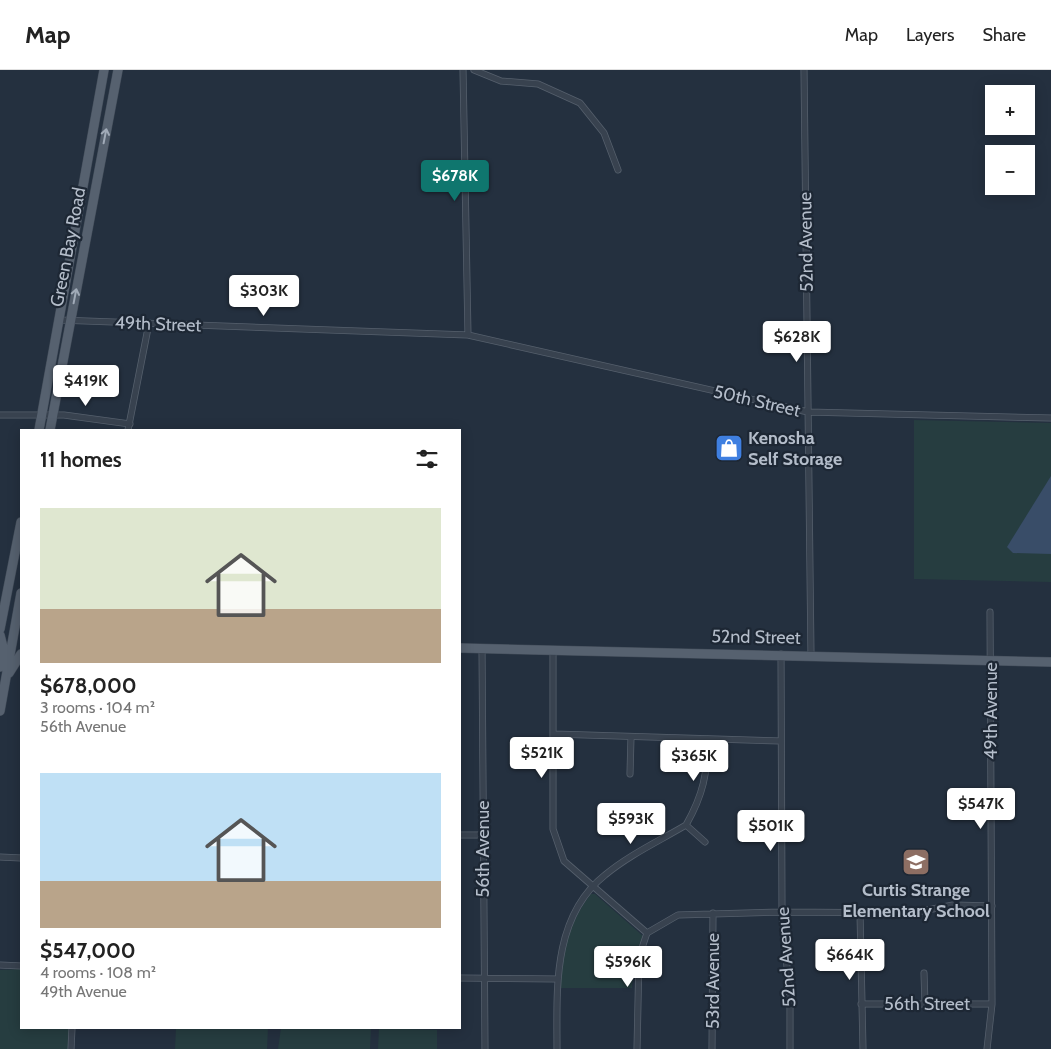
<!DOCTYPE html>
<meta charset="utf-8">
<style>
:root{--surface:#fff;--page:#f6f6f6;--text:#222;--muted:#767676;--line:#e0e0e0;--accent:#0f766e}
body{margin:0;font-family:Cabin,sans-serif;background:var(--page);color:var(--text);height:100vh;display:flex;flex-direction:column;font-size:19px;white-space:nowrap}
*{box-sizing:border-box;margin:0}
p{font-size:16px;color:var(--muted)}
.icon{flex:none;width:28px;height:28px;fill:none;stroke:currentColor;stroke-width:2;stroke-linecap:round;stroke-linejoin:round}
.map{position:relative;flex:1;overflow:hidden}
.details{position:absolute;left:20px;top:359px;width:441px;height:600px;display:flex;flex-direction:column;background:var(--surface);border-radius:0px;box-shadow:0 2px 12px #0003}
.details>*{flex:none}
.tools{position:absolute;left:985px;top:15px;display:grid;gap:10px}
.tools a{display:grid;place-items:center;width:50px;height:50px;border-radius:0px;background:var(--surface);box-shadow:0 2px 12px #0003;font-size:25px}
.price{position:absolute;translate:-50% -42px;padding:0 11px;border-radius:5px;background:#fff;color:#222;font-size:16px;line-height:32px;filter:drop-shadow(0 1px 2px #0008)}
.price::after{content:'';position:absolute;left:50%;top:30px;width:15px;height:11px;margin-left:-8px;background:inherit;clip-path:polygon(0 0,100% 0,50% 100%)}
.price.active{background:var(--accent);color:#fff}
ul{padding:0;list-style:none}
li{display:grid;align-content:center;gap:10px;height:265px;padding:0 20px}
li span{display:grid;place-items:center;height:155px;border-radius:0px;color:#555}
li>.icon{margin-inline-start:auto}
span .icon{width:90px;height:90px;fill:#fffc;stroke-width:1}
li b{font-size:21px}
h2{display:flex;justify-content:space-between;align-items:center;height:60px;padding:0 20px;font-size:21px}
header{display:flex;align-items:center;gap:30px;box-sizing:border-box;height:70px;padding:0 25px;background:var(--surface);border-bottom:1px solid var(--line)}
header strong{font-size:24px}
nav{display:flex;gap:28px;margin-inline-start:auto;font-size:18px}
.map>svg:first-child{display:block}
.green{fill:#263d40}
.water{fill:#394d68}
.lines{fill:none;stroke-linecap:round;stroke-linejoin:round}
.street-casing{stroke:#56606d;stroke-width:7}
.primary-casing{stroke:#414b58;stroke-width:10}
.street{stroke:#38424f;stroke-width:5.5}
.primary{stroke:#56616f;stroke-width:9}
.oneway{stroke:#a1abb8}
.labels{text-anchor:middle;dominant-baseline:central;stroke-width:4.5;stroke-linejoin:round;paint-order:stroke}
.street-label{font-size:18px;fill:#b4bdca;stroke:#1d2734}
.poi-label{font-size:18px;font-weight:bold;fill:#b4bdca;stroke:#1d2734;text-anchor:start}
</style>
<header>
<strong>Map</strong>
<nav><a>Map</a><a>Layers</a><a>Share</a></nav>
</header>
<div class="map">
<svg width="1051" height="979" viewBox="0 0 1051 979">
<rect width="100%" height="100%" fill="#24303f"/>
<!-- green -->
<path class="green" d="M914,350l137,3v159l-137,-3z
M591,824h4l48,42 -9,23 -2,29h-71c0,-34 8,-66 30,-94z
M21,899v59h51l-1,21h-71v-79z
M176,958h92l-1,21h-92z
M281,958h90l-1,21h-92z
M379,958l58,2v19h-59z"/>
<!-- water -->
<path class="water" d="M1051,406v78l-38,-1 -6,-6z"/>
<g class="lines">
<defs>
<path id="street" d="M463,0l5,265
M474,0l27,11 37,3 42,19 24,30 14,37
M804,0l7,585
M59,250l409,15 340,77 243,6
M0,345h64l66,9
M128,360l21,-107
M482,578l3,401
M553,580v179l11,32 83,72
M781,584l1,258 8,88v49
M554,664l227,7
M630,704l1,-37
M686,755c17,-30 22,-52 21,-86
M686,755l19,17
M460,765h23
M0,787l21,1
M860,843l3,136
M647,863l31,-18 104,-3 130,1 41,-8 39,1
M0,895l21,1
M924,903l1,31
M460,908l97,1
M861,934h131
M71,979l1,-21
M557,979c0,-60 -5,-132 48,-174 24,-20 54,-34 81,-50
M637,979l2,-92 8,-24
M712,979l1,-136
M987,979l5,-45 -2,-392"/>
<path id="primary" d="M39,360l65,-360
M50,360l68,-360
M0,559l21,-107
M0,565l3,12 -3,20
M460,578l591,14
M9,603l12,-19
M0,641l21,-118"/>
</defs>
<!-- street casing -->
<use href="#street" class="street-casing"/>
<!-- primary casing -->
<use href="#primary" class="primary-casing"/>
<!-- street -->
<use href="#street" class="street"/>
<!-- primary -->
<use href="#primary" class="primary"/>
</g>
<!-- one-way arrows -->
<defs><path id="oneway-shaft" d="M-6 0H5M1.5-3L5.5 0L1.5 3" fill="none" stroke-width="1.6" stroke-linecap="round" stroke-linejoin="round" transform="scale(1.25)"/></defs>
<g class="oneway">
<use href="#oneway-shaft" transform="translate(105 66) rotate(-79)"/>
<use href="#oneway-shaft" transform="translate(75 226) rotate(-79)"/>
</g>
<!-- icons -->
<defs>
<symbol id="shop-square" viewBox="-11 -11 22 22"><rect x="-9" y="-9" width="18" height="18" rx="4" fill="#3f7fe0" stroke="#1d2734"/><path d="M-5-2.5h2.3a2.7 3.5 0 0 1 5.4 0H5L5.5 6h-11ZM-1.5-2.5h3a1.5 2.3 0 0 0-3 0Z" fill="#fff"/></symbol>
<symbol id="school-square" viewBox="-11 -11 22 22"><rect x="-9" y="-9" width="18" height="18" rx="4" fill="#8d6e63" stroke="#1d2734"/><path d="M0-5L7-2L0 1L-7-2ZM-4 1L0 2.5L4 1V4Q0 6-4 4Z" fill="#fff"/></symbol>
</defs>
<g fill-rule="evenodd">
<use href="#shop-square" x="713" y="362" width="32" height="32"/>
<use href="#school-square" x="900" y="776" width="32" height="32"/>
</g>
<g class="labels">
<!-- street labels -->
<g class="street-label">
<text transform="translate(806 172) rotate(-91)">52nd Avenue</text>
<text transform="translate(68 177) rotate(-79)">Green Bay Road</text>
<text transform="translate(158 254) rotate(2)">49th Street</text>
<text transform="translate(757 331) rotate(13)">50th Street</text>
<text transform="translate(756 567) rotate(1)">52nd Street</text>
<text transform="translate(991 641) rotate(-90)">49th Avenue</text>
<text transform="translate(483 779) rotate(-90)">56th Avenue</text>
<text transform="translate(786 887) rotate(-94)">52nd Avenue</text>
<text transform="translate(713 911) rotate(-90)">53rd Avenue</text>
<text x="927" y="934">56th Street</text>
</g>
<!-- poi labels -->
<g class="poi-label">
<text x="748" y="368">Kenosha<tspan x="748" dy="21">Self Storage</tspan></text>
<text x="916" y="820" text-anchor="middle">Curtis Strange<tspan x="916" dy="21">Elementary School</tspan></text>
</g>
</g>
</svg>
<div class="tools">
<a>+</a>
<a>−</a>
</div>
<b class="price active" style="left:455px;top:132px">$678K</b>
<b class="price" style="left:264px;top:247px">$303K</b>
<b class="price" style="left:797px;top:293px">$628K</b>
<b class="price" style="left:86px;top:337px">$419K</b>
<b class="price" style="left:542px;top:709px">$521K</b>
<b class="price" style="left:694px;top:712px">$365K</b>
<b class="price" style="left:981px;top:760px">$547K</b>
<b class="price" style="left:631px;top:775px">$593K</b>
<b class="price" style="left:771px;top:782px">$501K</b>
<b class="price" style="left:850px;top:911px">$664K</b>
<b class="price" style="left:628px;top:918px">$596K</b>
<section class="details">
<h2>11 homes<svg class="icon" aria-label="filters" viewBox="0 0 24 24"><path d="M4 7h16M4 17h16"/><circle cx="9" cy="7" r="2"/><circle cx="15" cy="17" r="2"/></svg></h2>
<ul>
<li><span style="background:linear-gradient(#dfe7d0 65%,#b9a48a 0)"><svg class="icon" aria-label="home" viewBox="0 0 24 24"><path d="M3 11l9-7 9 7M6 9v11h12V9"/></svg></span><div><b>$678,000</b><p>3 rooms · 104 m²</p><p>56th Avenue</p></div></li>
<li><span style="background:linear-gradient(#bfe0f5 70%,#b9a48a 0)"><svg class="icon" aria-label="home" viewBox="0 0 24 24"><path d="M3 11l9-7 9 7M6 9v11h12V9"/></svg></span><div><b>$547,000</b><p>4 rooms · 108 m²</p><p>49th Avenue</p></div></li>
</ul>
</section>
</div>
